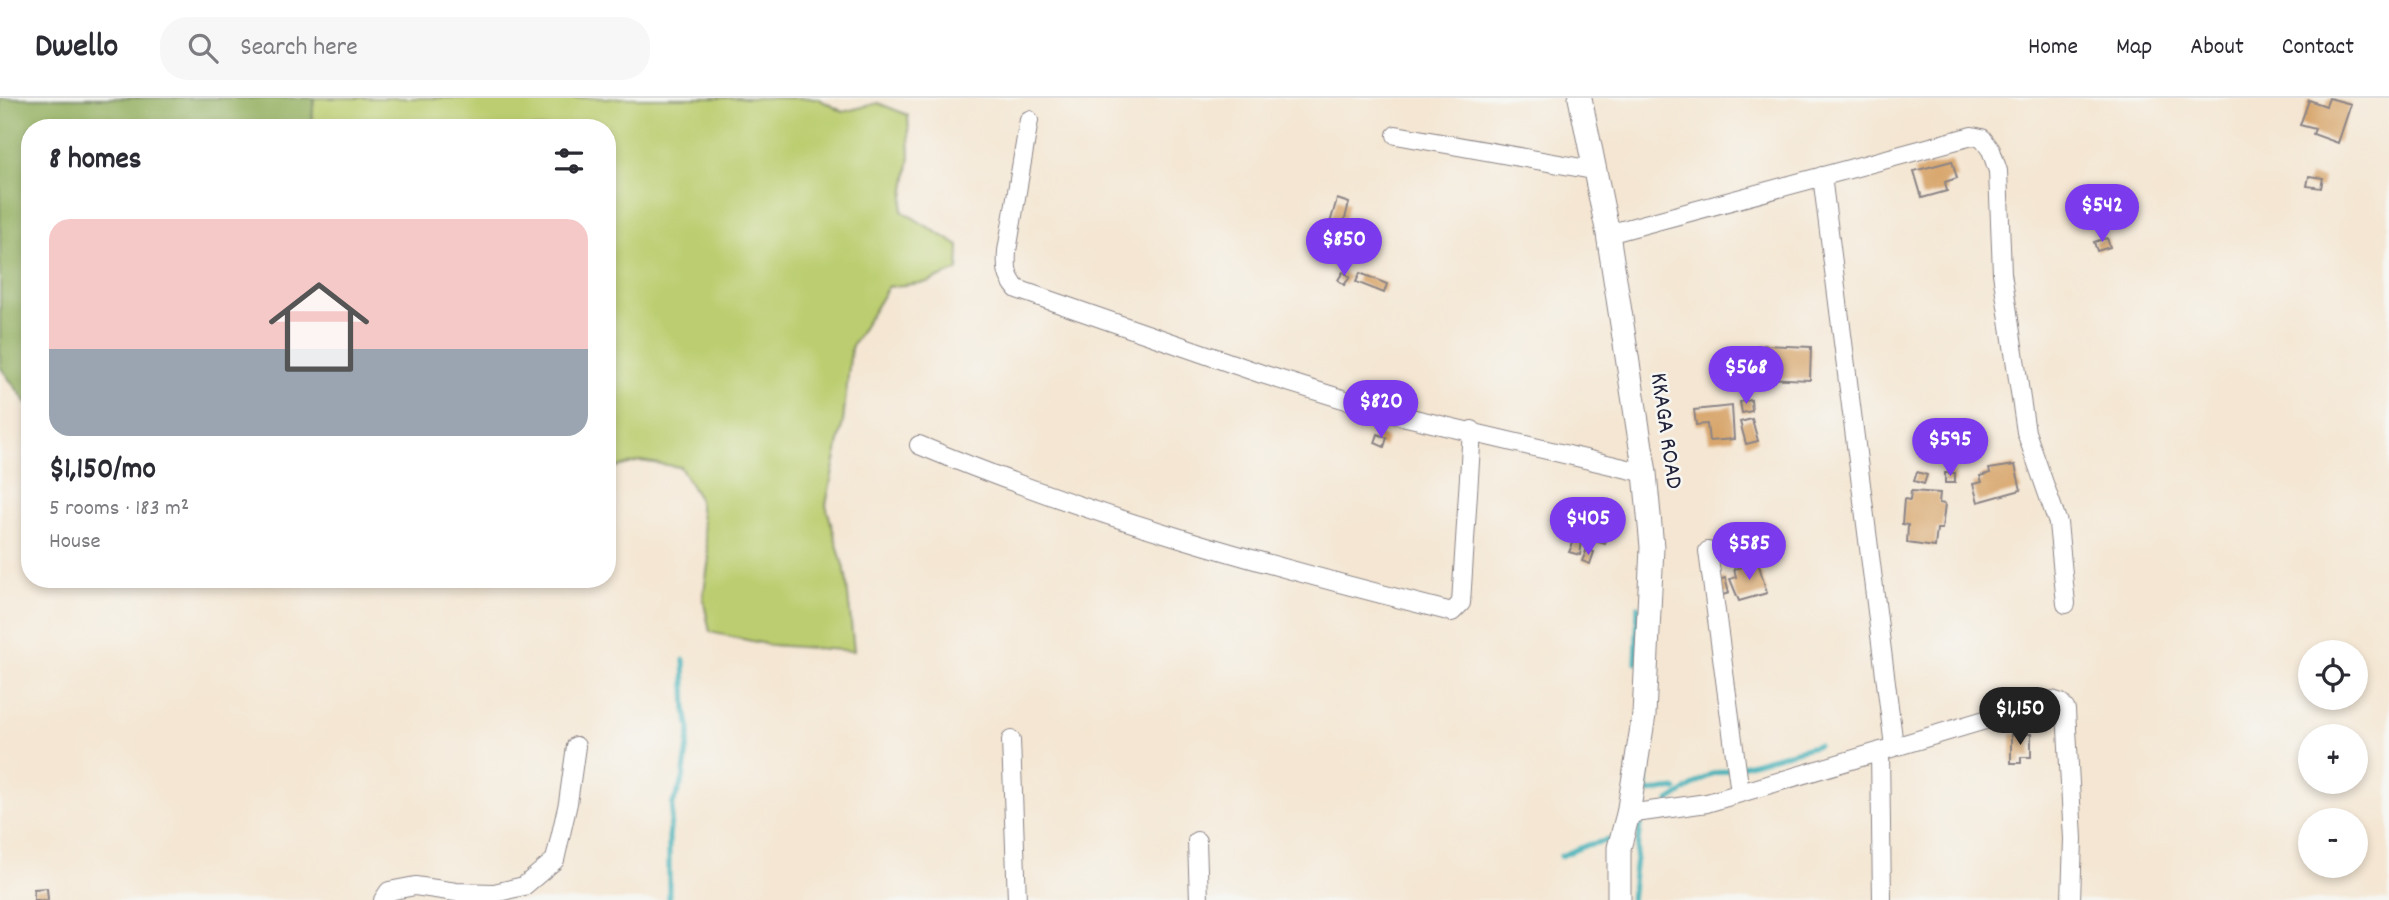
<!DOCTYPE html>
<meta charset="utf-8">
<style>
:root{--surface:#fff;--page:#f7f7f7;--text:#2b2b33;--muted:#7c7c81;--line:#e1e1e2;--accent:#7c3aed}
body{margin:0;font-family:Dekko,sans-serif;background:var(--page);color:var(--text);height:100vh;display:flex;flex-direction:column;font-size:26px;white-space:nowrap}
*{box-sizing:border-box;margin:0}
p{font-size:23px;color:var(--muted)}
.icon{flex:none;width:38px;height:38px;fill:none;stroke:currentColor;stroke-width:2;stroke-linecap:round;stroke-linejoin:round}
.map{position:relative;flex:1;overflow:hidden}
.sheet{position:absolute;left:21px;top:21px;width:595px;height:469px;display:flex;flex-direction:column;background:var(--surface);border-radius:28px;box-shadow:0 4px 10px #0003}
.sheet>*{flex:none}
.fabs{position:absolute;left:2298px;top:542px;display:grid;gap:14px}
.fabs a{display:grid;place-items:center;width:70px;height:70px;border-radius:50%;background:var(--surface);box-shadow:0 4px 10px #0003;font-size:35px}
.price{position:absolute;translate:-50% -60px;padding:0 16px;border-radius:24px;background:var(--accent);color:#fff;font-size:23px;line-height:46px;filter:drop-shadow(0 2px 4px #0008)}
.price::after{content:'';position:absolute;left:50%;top:42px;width:21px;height:16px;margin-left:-10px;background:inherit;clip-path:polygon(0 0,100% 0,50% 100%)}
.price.active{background:#222;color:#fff}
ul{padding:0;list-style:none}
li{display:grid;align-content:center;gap:14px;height:371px;padding:0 28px}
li+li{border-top:2px solid var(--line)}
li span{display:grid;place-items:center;height:217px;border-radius:21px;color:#555}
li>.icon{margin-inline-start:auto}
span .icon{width:126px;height:126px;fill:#fffc;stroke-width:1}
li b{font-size:30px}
h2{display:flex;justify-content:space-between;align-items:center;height:84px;padding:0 28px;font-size:30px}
header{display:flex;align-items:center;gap:42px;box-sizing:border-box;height:98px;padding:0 35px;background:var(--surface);border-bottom:2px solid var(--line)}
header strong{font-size:33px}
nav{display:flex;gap:38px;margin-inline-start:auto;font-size:24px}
.search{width:490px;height:63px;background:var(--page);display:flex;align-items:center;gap:18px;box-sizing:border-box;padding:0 24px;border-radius:28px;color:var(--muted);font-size:26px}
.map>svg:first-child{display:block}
.green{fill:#bbcd70;stroke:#6e7856;stroke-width:2}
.forest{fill:#94b062;stroke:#5b694e;stroke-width:2}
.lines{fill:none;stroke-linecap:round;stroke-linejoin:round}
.stream{stroke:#40b0b8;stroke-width:5}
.building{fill:#d8a66c}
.street-casing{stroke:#8b8486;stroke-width:20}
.secondary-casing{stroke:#8b8486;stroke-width:25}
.street{stroke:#fff;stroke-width:18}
.secondary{stroke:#fff;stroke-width:23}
.labels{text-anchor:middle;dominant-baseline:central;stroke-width:5;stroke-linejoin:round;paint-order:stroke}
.street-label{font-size:24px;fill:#22223b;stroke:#f6f6f2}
</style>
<header>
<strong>Dwello</strong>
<div class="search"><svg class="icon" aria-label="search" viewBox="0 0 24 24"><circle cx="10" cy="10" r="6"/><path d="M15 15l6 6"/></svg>Search here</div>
<nav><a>Home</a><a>Map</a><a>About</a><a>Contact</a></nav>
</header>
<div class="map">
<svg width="2389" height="802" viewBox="0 0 2389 802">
<rect width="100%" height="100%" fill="#f6f6f2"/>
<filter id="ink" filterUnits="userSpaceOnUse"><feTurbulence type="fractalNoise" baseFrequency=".0143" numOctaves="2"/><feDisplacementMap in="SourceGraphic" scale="14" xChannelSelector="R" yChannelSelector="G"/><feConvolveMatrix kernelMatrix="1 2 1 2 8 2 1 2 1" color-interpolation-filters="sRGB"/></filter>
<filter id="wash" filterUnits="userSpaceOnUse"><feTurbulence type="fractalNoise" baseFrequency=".00686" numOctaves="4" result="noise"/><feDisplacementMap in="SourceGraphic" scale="28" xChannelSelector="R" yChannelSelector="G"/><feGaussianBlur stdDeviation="1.57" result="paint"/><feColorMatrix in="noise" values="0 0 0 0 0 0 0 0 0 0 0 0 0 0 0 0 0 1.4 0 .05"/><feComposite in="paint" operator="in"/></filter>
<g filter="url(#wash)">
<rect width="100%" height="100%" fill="#f4e6d2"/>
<!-- green -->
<path class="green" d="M314,0h503l26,14 35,-9 30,12 2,41 -8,55 57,35 -1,24 -30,12 -40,5 -37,61 -8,74 -17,83 20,71 8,75 -84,-6 -60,-13 -7,-34 6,-39 -11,-62 -18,-30 -40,-6 -33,9v-342h-296z"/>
<!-- forest -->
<path class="forest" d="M0,0h314l-3,30h-281v279l-30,-40z"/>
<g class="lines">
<!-- stream -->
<path class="stream" d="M1636,565l2,-56
M1646,669l1,25 29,-3
M1669,703l40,-26 109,-30
M1561,758l26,-11 27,-6
M669,802v-63l4,-34 10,-23 7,-51 -4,-18 -2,-51
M1631,802l10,-83"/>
</g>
<g id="blocks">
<!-- building -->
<path class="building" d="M2329,0l22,6 -13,39 -25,-9 2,-5 -15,-4 9,-25 17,6z
M1952,63l5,17 -12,4 2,9 -25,7 -8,-27z
M2309,78l14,2 -2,10 -14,-2z
M1337,101l12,4 -8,31 -13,-4z
M1352,134l9,3 -8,28 -9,-3z
M2107,140l3,9 -13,4 -3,-9z
M1343,174l7,5 -6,8 -6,-5z
M1360,175l27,11 -3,9 -28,-11z
M1764,247l47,2 -1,33 -47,-2z
M1751,302l1,11 -10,2 -2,-11z
M1732,308l2,33 -25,2 -2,-17 -11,1 -2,-15z
M1752,321l6,22 -12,3 -6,-22z
M1378,336l9,4 -3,9 -9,-4z
M2015,367l6,25 -43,12 -5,-18 9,-2 -2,-6 10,-3 -1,-4z
M1917,374l10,3 -3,9 -10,-3z
M1945,375h10v10h-10z
M1911,393l29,2 -1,10 6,1 -3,25h-5l-2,18 -28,-4 1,-18 -6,-1 2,-25 6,1z
M1596,428l13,4 -4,14 -13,-4z
M1574,443l8,1 -2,13 -11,-3z
M1587,451l7,3 -4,12 -8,-3z
M1758,464l9,31 -28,8 -9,-22 6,-2 -2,-8z
M1725,480l4,15 -6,2 -4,-15z
M2011,636h20v23h-10v6h-10z
M47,790l1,12h-14v-11z"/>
</g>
</g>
<g filter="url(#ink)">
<use href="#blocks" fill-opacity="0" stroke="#8b8486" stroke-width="2"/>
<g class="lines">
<defs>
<path id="street" d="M1029,22l-22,131c-1,16 -1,25 10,38l245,85 123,38 260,61
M1396,37l197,35
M1822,78l72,570
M1608,136l364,-98 10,2 9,12 7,21 4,102 24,159 32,91 8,81
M919,347c172,72 352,122 533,167l9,-9 11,-173
M1708,453l32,242
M1011,642l6,160
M1880,653l2,149
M1628,716l79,-11 345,-103 9,3 5,7 7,129 -2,61
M1197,743l2,59
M383,802l6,-9 26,-5 41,6 38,1 30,-7 31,-26 13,-57 8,-57"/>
<path id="secondary" d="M1580,0l28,136 37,239 7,74 -8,168 -16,99 -9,34v52"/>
</defs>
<!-- street casing -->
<use href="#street" class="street-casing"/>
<!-- secondary casing -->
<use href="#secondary" class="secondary-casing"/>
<!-- street -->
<use href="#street" class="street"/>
<!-- secondary -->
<use href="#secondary" class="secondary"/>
</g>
</g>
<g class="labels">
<!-- street labels -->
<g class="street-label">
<text transform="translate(1665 333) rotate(82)">KKAGA ROAD</text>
</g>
</g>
</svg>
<div class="fabs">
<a><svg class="icon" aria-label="locate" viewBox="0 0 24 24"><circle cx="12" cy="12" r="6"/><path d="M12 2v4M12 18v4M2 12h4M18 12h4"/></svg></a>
<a>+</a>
<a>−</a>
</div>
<b class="price" style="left:2102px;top:146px">$542</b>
<b class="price" style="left:1344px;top:180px">$850</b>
<b class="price" style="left:1746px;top:308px">$568</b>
<b class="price" style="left:1381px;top:342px">$820</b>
<b class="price" style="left:1950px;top:380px">$595</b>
<b class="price" style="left:1588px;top:459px">$405</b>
<b class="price" style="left:1749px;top:484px">$585</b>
<b class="price active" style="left:2020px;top:649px">$1,150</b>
<section class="sheet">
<h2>8 homes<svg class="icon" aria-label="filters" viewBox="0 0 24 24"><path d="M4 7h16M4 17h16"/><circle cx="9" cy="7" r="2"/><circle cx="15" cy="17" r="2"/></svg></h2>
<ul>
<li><span style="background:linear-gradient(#f6c9c9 60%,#9aa5b1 0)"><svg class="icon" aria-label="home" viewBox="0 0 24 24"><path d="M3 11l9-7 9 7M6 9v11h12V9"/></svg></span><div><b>$1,150/mo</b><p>5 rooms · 183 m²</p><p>House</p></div></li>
</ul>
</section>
</div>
